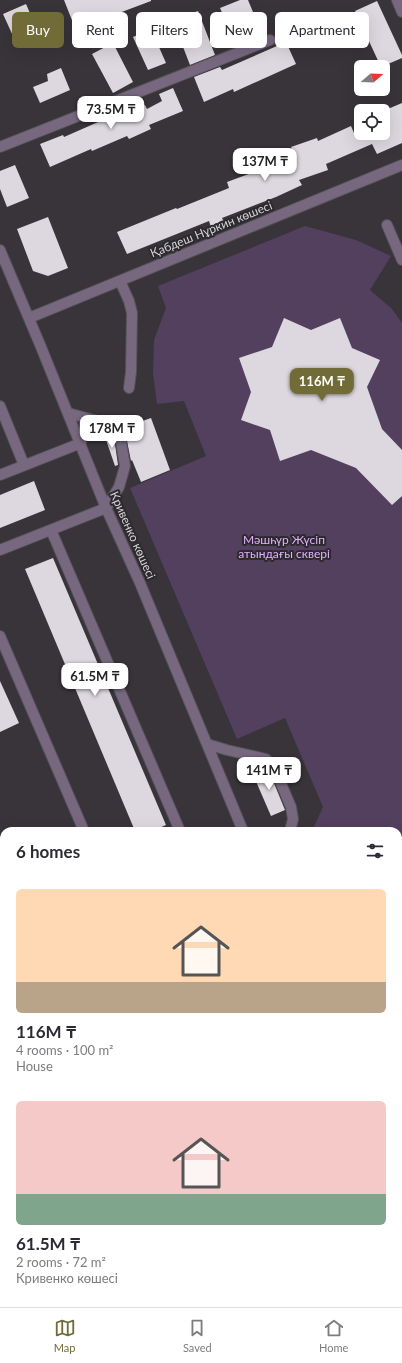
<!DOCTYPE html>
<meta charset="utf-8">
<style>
:root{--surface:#fff;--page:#f2f2f3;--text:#2b2b33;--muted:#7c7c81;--line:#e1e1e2;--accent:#716c37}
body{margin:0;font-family:Lato,sans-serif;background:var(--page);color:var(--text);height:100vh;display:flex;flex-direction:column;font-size:15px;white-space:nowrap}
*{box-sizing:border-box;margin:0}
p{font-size:13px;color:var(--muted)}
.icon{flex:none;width:22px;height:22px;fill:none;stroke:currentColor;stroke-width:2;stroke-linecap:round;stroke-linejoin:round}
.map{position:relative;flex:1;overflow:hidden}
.sheet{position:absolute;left:0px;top:827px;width:402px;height:480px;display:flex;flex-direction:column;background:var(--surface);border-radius:12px 12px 0 0;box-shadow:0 4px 16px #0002}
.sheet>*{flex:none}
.banner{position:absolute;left:12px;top:12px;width:378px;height:36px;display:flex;gap:8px}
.needle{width:26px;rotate:71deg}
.fabs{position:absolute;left:354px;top:60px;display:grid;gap:8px}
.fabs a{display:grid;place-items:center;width:36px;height:36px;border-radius:6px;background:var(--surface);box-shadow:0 4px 16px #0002;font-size:20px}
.price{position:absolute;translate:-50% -34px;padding:0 9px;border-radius:8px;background:#fff;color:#222;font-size:13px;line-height:26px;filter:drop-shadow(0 1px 2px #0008)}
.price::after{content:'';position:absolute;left:50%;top:24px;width:12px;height:9px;margin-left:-6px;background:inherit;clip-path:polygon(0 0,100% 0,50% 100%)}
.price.current{background:var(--accent);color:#fff}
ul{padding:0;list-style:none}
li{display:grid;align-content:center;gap:8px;height:212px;padding:0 16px}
li span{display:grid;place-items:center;height:124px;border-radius:6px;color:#555}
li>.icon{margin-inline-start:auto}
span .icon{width:72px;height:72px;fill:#fffc;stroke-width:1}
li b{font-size:17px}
h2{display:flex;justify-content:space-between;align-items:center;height:48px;padding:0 16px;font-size:17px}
.tag{padding:0 14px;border-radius:6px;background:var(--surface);box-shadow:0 4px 16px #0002;font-size:14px;line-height:36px}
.tag.current{background:var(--accent);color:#fff}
.tab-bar{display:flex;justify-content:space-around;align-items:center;height:56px;border-top:1px solid var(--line);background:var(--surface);font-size:11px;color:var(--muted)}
.tab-bar a{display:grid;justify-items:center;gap:2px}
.tab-bar .current{color:var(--accent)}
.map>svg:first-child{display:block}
.green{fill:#533f5e}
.building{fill:#ddd8df}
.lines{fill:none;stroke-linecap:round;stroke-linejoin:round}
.minor-casing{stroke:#545156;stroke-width:12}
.major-casing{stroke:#545156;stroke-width:12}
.minor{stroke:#776880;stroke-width:10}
.major{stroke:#b898c9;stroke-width:10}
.tram{stroke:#9e9b9f;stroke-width:1}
.labels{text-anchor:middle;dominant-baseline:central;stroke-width:4;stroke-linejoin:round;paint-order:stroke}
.street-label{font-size:12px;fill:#d5d3d6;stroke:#2d2a2f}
.park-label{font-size:12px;fill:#e4b0ff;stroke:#2d2a2f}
</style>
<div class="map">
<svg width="402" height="1307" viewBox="0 0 402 1307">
<rect width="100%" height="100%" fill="#38343a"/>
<!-- green -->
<path class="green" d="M305,226l51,14 35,16 -21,34 22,19 10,14v639l-4,2v-133h-86l11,-24 -38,-89 -48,21 -107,-251 76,-32 -22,-55 -27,3 -4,-31 1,-33 12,-32 -8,-22z
M2,1096l2,2v40l-4,-3v-37z"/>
<!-- building -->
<path class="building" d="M64,0h87v1l-48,18 1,3 -27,11z
M240,0h8l10,24 -26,11 -12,-27z
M377,1l25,54v3l-21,9 -26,-56z
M26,4l10,23 -23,9 -10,-22z
M198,11l17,44 -25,10 -17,-44z
M151,29l15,34 -18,7 -15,-33z
M286,42l10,22 -62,28 -1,-3 -29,13 -10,-25 26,-10 2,3z
M113,43l20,39 -20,11 -21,-39z
M61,68l9,22 -30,13 -7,-16 15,-6 -1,-7z
M173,88l10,23 -34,14 2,4 -22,10 -2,-3 -35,15 -1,-2 -41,18 -10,-23 23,-9 1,2 41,-18 1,3 39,-17 2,4 15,-8 -3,-7z
M402,103v40l-25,11 -5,-10 -46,20 2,6 -29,10 3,5 -26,12 -54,21 2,4 -13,5 -2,-6 -82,33 -10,-22 59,-24 1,1 52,-21 -2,-6 35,-13 -2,-5 32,-15 -1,-2 26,-9 1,3 33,-15 3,7h29v-22z
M15,165l14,33 -22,9 -7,-18v-18z
M48,217l20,51 -20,8 -15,-5 -16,-42z
M284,318l27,12 29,-12 12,30 28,12 -13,27 15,42 20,21v46l-10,9 -36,-37 -45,-18 -31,11 -10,-31 -29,-10 10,-28 -12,-34 33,-11z
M151,418l19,52 -29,12 -9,-22 -1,1 -4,-20 -7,-12z
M107,433l8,11 3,21 -3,1 -11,-32z
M34,481l11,29 -45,18v-33z
M53,558l113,267 -14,6h-17l-110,-262z
M0,681l19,42 -19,9z
M265,767l4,4 16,39 -14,6 -19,-44z"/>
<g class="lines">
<defs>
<path id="minor" d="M397,0l5,12
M0,147l270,-107
M387,225l15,35
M0,250l41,97 65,161 34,75 103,248
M120,281l9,20 3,12 -1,59 -2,16
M29,318l373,-153
M0,406l24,59
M0,475l81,-32
M51,530l129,301
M0,550l106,-42 13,-21 6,-21 -4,-24 -12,-18 -41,-11
M0,636l84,195
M207,744l20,6 39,9 8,8 17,40 2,12 -3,12
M0,865l4,2
M0,957l4,2
M398,1007l4,-4
M0,1065l4,3
M0,1077l4,-3
M398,1221l4,-1
M240,1307l9,-4"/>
<path id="major" d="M398,1047l4,-2
M398,1136l4,-2
M0,1145l4,4
M0,1191l4,15
M0,1275l4,-4
M27,1303l1,4
M73,1307l3,-4"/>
</defs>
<!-- minor casing -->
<use href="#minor" class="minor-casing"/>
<!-- major casing -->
<use href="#major" class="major-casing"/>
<!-- minor -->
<use href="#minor" class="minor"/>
<!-- major -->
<use href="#major" class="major"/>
<!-- tram -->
<path class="tram" d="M398,1080l4,-2
M398,1089l4,-2
M11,1307l5,-4
M24,1307l5,-4"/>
</g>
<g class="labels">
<!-- street labels -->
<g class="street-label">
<text transform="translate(211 229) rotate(-22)">Қабдеш Нұркин көшесі</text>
<text transform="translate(133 535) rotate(66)">Кривенко көшесі</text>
</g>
<!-- park labels -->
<g class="park-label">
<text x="284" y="539">Мәшһүр Жүсіп<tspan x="284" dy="14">атындағы сквері</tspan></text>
</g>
</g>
</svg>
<div class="fabs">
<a><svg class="needle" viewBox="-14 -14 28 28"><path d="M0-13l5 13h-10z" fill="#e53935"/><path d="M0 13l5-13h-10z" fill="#7c7c81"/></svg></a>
<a><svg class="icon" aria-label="locate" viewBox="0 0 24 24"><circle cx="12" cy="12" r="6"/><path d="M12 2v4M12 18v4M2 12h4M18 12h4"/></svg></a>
</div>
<b class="price" style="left:111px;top:130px">73.5M ₸</b>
<b class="price" style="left:265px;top:182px">137M ₸</b>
<b class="price current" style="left:322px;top:402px">116M ₸</b>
<b class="price" style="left:112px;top:449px">178M ₸</b>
<b class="price" style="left:95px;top:697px">61.5M ₸</b>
<b class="price" style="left:269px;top:791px">141M ₸</b>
<div class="banner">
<a class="tag current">Buy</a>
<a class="tag">Rent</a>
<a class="tag">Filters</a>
<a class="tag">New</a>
<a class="tag">Apartment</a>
</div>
<section class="sheet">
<h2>6 homes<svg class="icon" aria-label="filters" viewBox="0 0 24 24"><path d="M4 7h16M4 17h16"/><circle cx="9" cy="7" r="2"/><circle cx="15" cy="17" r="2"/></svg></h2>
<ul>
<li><span style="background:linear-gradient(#ffd9b3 75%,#b9a48a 0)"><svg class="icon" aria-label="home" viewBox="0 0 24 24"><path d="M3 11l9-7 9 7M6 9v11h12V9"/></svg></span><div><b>116M ₸</b><p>4 rooms · 100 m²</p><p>House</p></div></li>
<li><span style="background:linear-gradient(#f6c9c9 75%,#7fa58c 0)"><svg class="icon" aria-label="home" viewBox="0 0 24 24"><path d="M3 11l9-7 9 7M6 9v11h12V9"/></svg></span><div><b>61.5M ₸</b><p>2 rooms · 72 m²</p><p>Кривенко көшесі</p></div></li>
</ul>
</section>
</div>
<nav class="tab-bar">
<a class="current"><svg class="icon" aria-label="map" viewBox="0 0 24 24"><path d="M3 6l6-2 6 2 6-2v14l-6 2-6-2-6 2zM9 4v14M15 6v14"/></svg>Map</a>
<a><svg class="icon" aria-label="saved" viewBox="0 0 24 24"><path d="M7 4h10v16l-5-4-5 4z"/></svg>Saved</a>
<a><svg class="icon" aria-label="home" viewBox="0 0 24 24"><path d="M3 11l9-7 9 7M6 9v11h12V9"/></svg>Home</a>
</nav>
